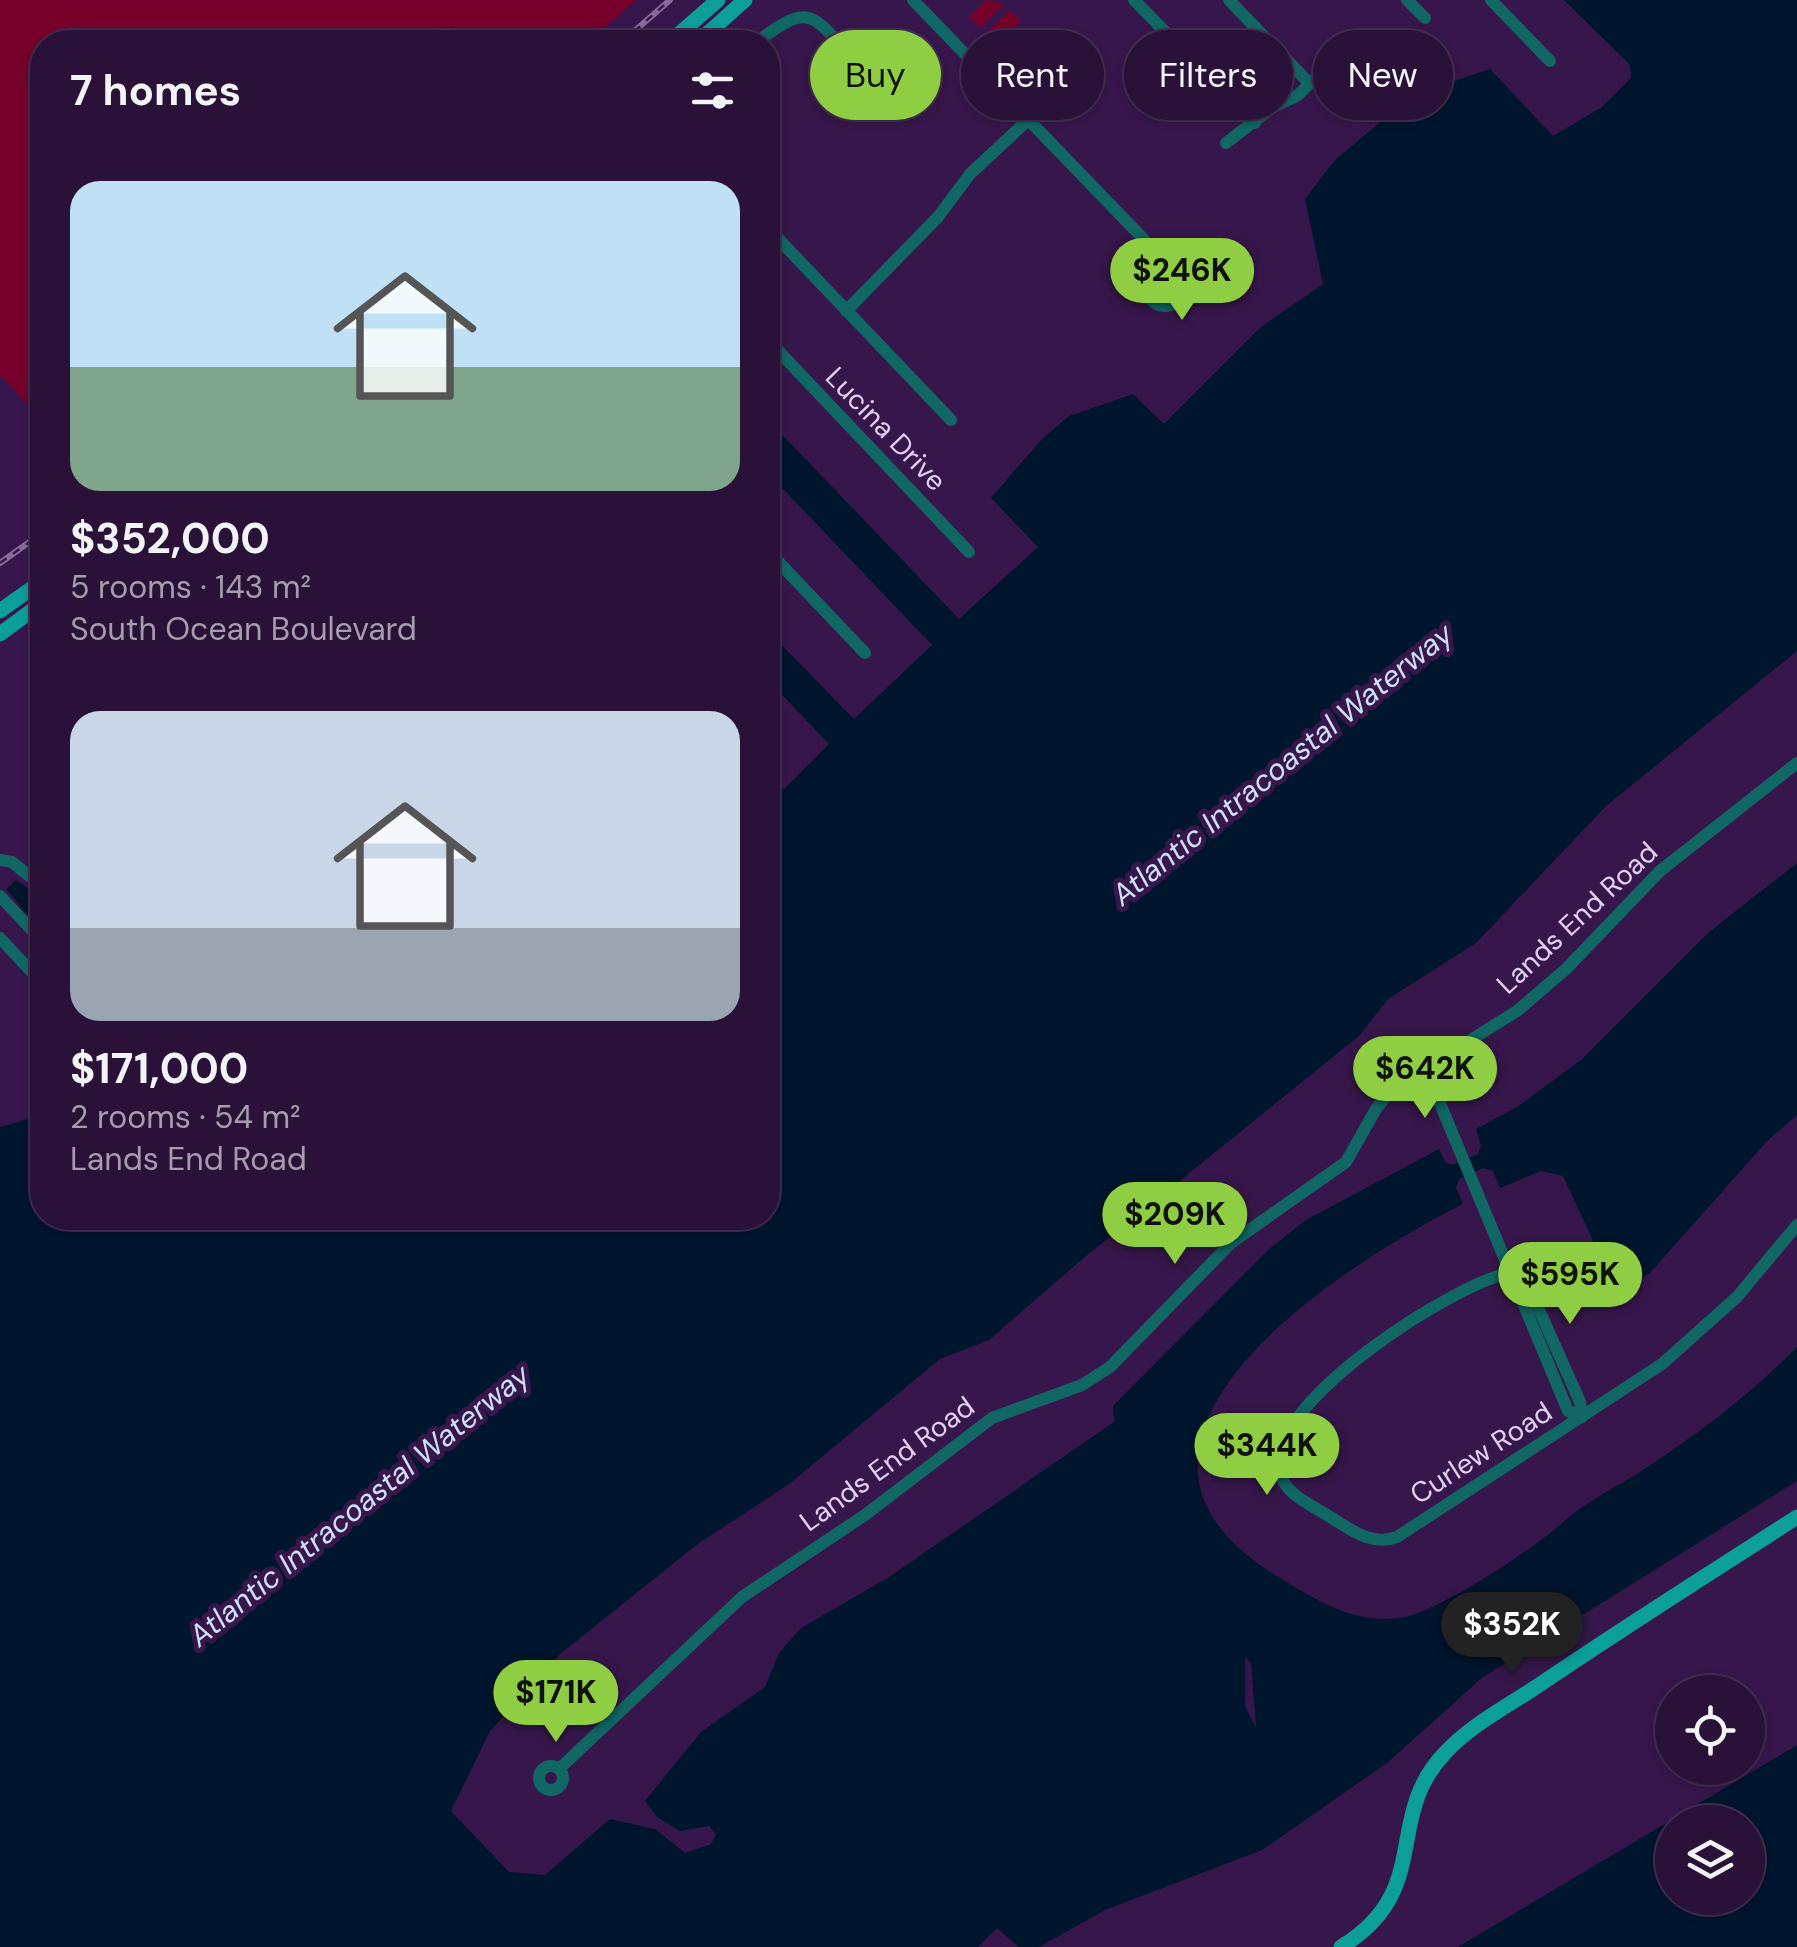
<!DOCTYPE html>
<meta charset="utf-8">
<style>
:root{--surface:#291138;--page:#351f43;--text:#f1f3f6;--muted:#a59dae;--line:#453153;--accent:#8fcd42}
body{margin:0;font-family:"DM Sans",sans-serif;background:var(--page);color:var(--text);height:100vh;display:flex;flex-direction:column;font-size:38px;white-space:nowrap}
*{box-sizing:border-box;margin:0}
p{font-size:32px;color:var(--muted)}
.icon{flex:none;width:55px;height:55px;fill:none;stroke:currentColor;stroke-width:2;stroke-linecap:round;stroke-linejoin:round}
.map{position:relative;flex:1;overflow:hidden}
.panel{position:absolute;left:30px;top:30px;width:750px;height:1200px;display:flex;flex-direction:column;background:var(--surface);border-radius:40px;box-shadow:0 2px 8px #0004,0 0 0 2px var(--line)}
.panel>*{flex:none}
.guide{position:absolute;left:810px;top:30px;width:835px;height:90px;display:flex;gap:20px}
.fabs{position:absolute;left:1655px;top:1675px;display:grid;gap:20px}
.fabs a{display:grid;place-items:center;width:110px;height:110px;border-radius:50%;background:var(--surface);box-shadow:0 2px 8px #0004,0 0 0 2px var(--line);font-size:50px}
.price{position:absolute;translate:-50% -85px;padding:0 22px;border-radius:35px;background:var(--accent);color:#111;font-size:32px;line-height:65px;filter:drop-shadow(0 2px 5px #0008)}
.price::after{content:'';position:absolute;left:50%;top:60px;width:30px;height:22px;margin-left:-15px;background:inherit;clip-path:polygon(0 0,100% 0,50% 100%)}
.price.selected{background:#222;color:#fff}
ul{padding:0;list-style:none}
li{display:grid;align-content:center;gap:20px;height:530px;padding:0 40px}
li span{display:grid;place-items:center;height:310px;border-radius:30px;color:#555}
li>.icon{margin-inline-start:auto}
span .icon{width:180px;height:180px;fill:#fffc;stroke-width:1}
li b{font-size:42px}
h2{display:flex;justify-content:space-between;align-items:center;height:120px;padding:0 40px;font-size:42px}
.tag{padding:0 35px;border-radius:45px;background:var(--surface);box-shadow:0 2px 8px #0004,0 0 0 2px var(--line);font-size:35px;line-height:90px}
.tag.selected{background:var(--accent);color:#111}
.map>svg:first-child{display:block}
.green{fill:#76002a}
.water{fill:#00152e;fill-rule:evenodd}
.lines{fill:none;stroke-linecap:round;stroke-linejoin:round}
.minor{stroke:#116764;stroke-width:12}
.major{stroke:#0c9e99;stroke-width:15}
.rail-casing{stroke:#876d98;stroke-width:6}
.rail{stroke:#37174b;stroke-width:2.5;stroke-dasharray:8;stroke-linecap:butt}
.labels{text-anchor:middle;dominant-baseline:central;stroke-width:10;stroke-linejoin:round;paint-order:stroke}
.street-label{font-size:28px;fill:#e2d0f0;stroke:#37174b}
.water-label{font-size:30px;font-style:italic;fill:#cee1f7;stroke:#37174b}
</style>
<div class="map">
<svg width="1797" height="1947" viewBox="0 0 1797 1947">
<rect width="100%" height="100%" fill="#37174b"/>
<!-- green -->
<path class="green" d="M0,0h636l-48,42h-546v378l-42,-45z
M986,0l19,4 -25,24 -11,-11z
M1010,10l11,11 -25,24 -11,-11z"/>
<!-- water -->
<path class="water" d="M1564,0h233v651l-191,155 -130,137 -88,56 -29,37 -279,225 -91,79 -49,19 -151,125 -90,59 -139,111 -70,77 -39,80 58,61 36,3 65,-56 45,10 30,24 26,-9 5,-10 -7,-8 -29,5 -23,-14 -12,-16 56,-69 64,-45 14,-34 22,-25 88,-51 225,-155 -1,-16 155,-156 38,-30 133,-71 6,13 8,3 25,-11 3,-9 -5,-16 41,-22 64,-47 127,-127 89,-70v252l-29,25 -118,133 -20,12 -12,-2 -10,-10 -45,-97 -22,-5 -41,17 -7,-17 -10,-3 -24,11 -3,9 7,16c-118,59 -399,237 -191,369 42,26 82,53 133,44 36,-7 128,-68 156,-93 22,-21 56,-37 82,-54 56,-37 107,-75 154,-123v134l-314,196 -96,86 -125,87 -157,60 -66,37h-20l-22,-19 -19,19h-978v-820l42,-12v103h726v-445l16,16 45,-45 -61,-64v-49l86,88 78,-74 -164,-172v-53l191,199 79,-72 -47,-49 51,-59 27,-23 64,-22 31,30 97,-97 62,-43 -18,-85 30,-39 49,-41 35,-12 27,-23 44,-15 63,67 49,-29 29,-29 -1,-13zM1245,1657l6,6 5,65 -11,-22z
M451,27l26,5 11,10h-81l18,-13z
M16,880l26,18v34l-36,-43z
M1797,1745v202h-339zM1672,1822h76v76h-76z"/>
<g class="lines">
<!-- minor -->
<path class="minor" d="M913,0l245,254 5,16
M1134,0l121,123
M1229,0l81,84
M1407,0l18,18
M1491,0l59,61
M757,42c55,-42 55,-27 99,20
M1226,143l47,-36 25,-12 43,-41
M768,228l183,192
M1147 288a18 18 0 1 1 36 0a18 18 0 1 1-36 0Z
M846,311l92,-94 32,-43 58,-54
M768,340l201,212
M768,551l97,102
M0,860l12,2 30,24
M0,896l42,45
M0,938l42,45
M1424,1065l144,346 14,6
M1514,1272c-57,8 -250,133 -235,198 5,24 29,33 48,45 22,13 43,32 70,22l265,-173 75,-67 60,-72
M1514,1272l10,4 56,126 2,15
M539 1778a12 12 0 1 1 24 0a12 12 0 1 1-24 0Z
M559,1769l183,-172 123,-82 127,-97 90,-33 28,-18 121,-124 115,-81 30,-53 27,-35 53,-25 61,-38 49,-42 94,-98 137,-108"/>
<!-- major -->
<path class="major" d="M670,42l48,-42
M698,42l47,-42
M0,611l42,-30
M0,634l42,-31
M1341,1947c93,-57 42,-128 103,-193 26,-29 66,-49 98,-71 84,-57 170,-111 255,-166"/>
<defs>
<path id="rail" d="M622,42l48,-42
M0,563l42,-30"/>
</defs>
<!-- rail casing -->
<use href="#rail" class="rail-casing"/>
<!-- rail -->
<use href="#rail" class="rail"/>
</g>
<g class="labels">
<!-- street labels -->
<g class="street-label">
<text transform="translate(886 429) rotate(46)">Lucina Drive</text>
<text transform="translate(1577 918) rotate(-43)">Lands End Road</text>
<text transform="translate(1481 1453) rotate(-33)">Curlew Road</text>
<text transform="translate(887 1464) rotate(-36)">Lands End Road</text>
</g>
<!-- water labels -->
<g class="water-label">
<text transform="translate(1282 764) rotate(-39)">Atlantic Intracoastal Waterway</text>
<text transform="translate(359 1505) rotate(-39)">Atlantic Intracoastal Waterway</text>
</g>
</g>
</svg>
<div class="fabs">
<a><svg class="icon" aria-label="locate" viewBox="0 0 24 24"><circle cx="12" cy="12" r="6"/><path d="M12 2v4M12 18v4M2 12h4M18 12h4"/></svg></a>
<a><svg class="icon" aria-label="layers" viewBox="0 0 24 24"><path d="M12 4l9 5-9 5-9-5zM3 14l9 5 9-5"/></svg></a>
</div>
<b class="price" style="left:1182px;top:323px">$246K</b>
<b class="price" style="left:1425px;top:1121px">$642K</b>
<b class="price" style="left:1175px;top:1267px">$209K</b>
<b class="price" style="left:1570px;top:1327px">$595K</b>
<b class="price" style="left:1267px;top:1498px">$344K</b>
<b class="price selected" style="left:1512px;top:1677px">$352K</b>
<b class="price" style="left:556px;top:1745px">$171K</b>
<div class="guide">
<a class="tag selected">Buy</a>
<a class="tag">Rent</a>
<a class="tag">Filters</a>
<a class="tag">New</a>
</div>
<section class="panel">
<h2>7 homes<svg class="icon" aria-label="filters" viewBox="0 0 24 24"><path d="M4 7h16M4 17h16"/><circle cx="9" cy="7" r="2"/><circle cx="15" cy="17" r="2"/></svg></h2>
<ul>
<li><span style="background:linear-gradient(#bfe0f5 60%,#7fa58c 0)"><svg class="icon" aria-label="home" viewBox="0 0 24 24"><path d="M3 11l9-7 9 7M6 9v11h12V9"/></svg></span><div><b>$352,000</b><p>5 rooms · 143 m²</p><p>South Ocean Boulevard</p></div></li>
<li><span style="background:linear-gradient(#c9d6e8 70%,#9aa5b1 0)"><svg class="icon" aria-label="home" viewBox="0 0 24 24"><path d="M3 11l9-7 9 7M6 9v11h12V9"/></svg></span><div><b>$171,000</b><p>2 rooms · 54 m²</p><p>Lands End Road</p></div></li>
</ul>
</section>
</div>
